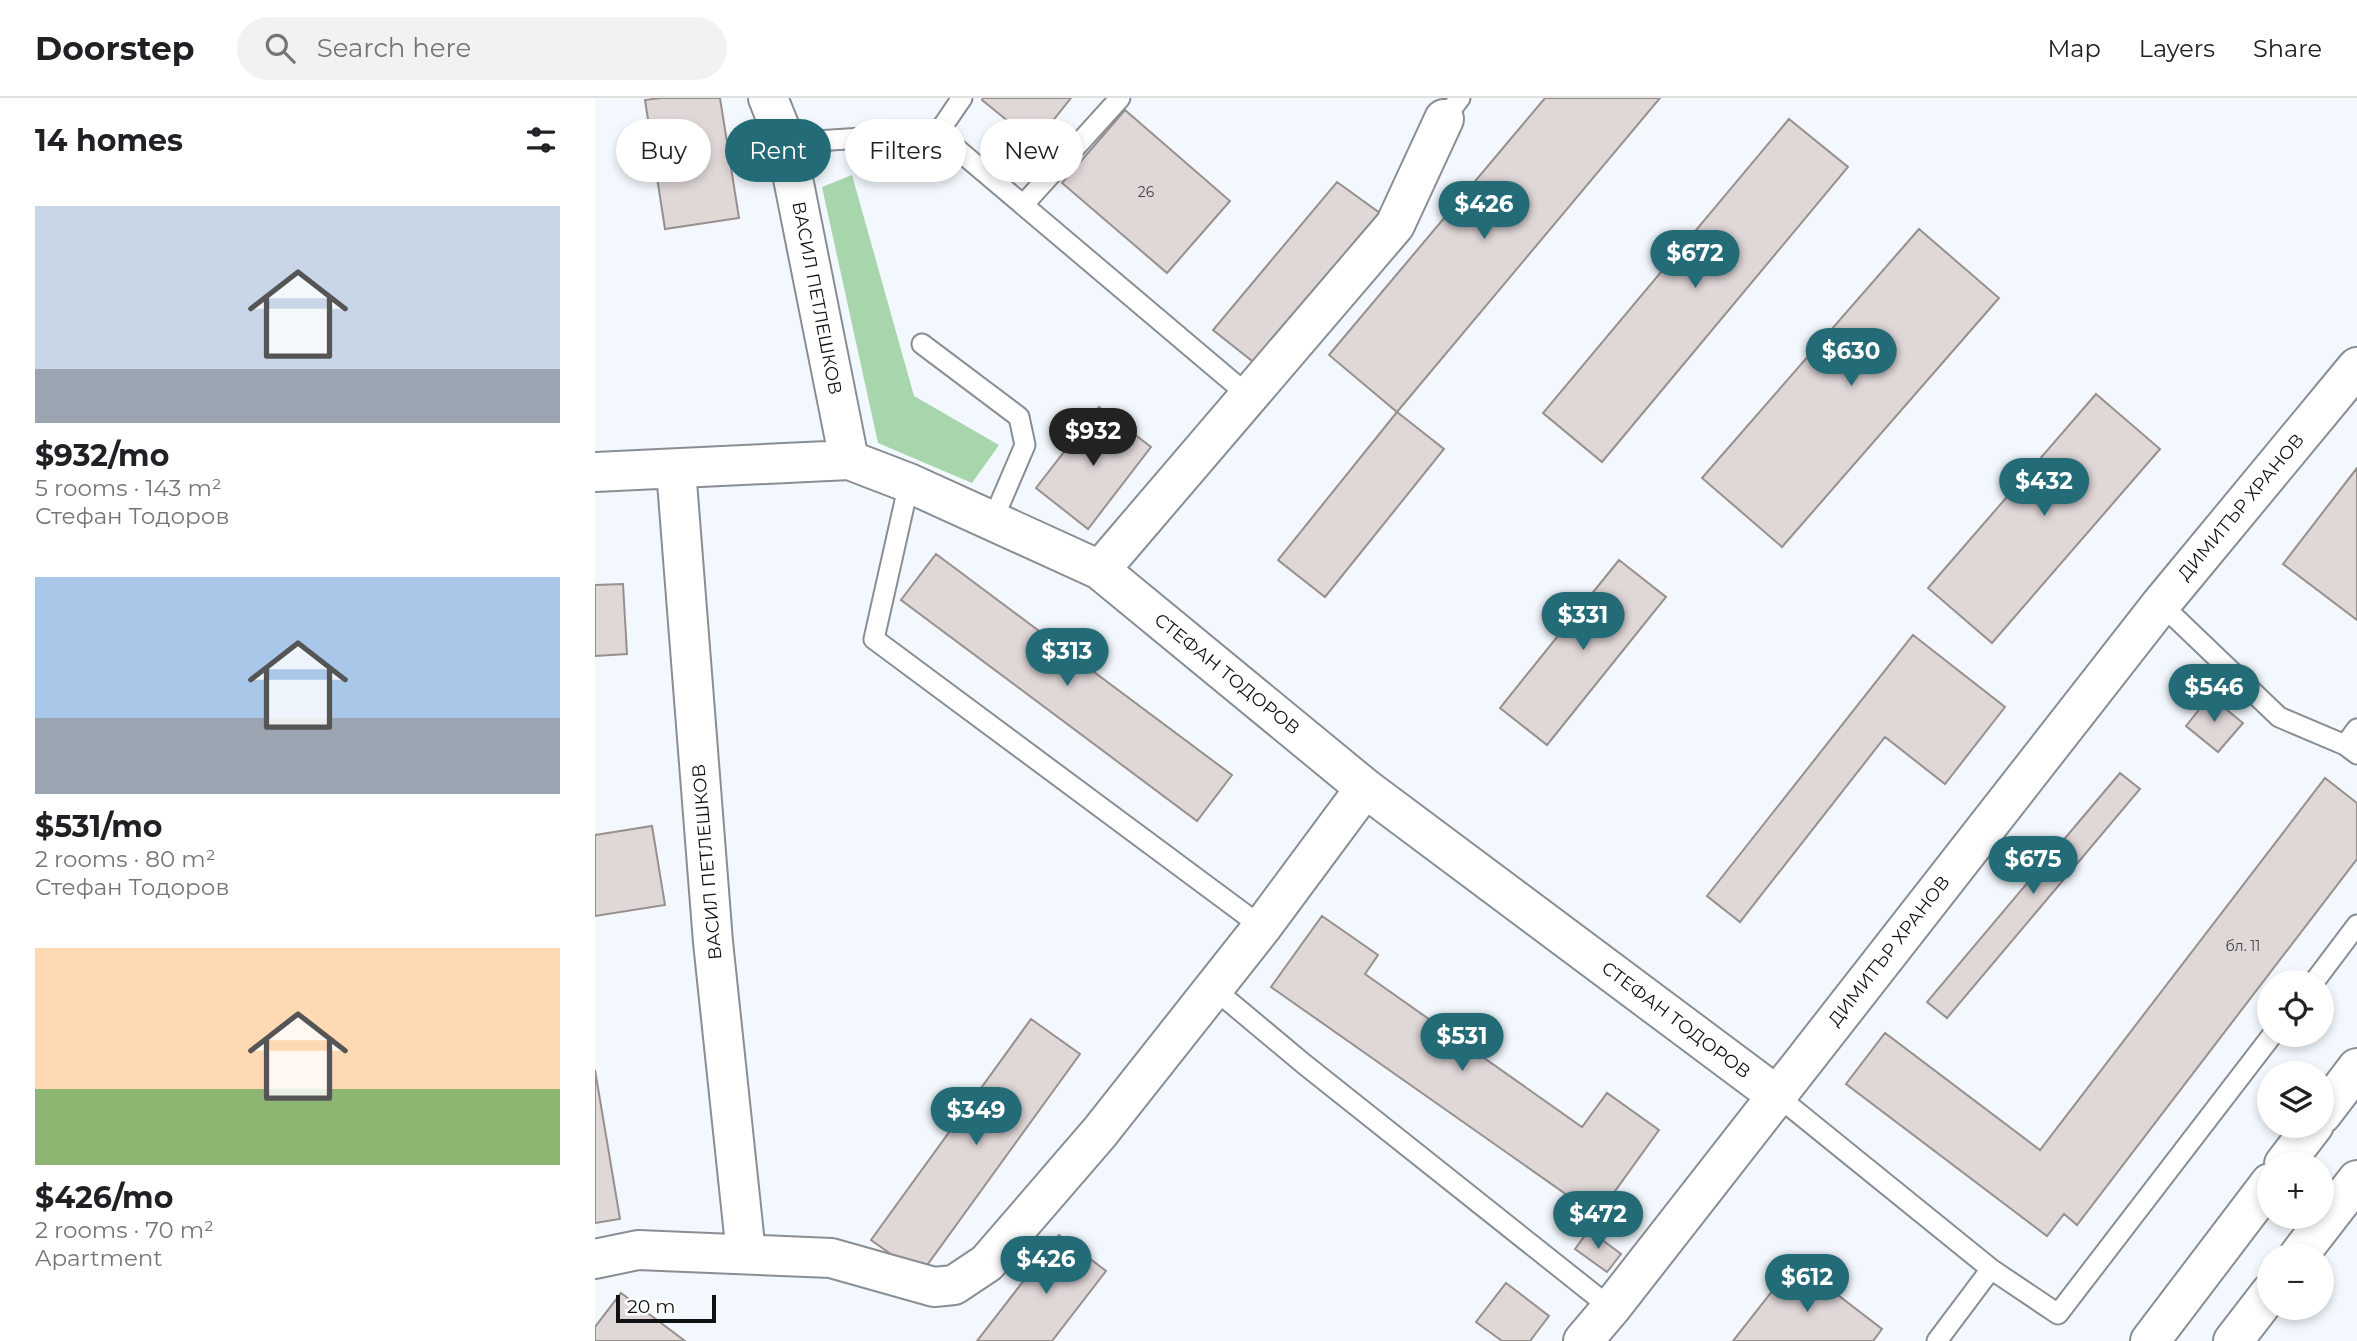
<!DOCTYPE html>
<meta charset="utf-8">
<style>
:root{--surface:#fff;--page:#f2f2f2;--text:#202124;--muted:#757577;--line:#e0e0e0;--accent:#226b77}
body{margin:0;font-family:Montserrat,sans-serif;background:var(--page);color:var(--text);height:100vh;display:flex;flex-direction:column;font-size:26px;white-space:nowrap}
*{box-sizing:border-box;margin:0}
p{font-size:23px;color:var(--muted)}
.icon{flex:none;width:38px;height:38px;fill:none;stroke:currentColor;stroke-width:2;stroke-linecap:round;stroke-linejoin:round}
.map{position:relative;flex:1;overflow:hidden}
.sheet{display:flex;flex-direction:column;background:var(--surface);width:595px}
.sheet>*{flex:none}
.top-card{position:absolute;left:21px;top:21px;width:665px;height:63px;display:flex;gap:14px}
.buttons{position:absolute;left:1662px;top:872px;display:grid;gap:14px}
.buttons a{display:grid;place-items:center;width:77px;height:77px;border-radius:50%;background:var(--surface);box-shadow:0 4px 10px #0003;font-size:35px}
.scale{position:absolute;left:21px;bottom:18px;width:100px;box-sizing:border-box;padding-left:7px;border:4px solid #0f1113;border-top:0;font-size:19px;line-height:24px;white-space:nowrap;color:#0f1113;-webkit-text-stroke:5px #fff;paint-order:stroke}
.price{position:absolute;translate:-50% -60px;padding:0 16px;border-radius:24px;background:var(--accent);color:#fff;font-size:23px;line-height:46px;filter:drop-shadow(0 2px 4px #0008)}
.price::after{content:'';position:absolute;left:50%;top:42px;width:21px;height:16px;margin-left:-10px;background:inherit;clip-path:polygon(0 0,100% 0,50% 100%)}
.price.selected{background:#222;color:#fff}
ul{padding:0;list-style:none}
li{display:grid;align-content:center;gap:14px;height:371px;padding:0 35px}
li span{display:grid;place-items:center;height:217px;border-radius:0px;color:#555}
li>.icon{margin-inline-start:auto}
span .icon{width:126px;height:126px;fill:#fffc;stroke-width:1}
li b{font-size:30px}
h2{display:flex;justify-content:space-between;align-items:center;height:84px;padding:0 35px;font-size:30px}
.chip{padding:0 24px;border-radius:32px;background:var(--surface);box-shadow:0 4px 10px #0003;font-size:24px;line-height:63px}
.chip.selected{background:var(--accent);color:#fff}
header{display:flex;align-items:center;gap:42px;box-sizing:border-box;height:98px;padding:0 35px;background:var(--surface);border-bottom:2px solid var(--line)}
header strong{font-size:33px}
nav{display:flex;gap:38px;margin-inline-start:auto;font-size:24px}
.search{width:490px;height:63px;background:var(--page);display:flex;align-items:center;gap:18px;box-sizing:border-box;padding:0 24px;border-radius:38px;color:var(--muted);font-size:26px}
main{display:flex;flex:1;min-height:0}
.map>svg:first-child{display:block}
.green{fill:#a7d5ac}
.building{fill:#e0d7d7;stroke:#988f8f;stroke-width:2}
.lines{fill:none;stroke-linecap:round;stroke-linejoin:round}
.service-casing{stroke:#898e94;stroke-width:23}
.minor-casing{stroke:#898e94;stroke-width:42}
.primary-casing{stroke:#898e94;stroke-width:42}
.service{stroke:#fff;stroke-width:19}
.minor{stroke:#fff;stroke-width:38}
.primary{stroke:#fff;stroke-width:38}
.labels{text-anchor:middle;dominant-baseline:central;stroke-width:6;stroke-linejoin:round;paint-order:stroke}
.number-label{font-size:14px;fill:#434244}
.street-label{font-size:18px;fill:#0f1113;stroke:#fff}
</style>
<header>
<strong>Doorstep</strong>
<div class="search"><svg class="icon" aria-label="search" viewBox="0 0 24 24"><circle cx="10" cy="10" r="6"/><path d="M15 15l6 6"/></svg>Search here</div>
<nav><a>Map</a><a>Layers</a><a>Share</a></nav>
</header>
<main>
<section class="sheet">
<h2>14 homes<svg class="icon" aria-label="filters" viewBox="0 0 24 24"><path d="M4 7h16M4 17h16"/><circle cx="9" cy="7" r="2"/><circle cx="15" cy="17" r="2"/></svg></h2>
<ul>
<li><span style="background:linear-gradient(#c9d6e8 75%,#9aa5b1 0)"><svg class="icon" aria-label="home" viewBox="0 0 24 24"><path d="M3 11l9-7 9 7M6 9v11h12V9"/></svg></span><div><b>$932/mo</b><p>5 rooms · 143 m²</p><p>Стефан Тодоров</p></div></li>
<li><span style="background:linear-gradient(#a9c7e8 65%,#9aa5b1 0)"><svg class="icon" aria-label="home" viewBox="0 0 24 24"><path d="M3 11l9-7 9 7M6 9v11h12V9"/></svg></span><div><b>$531/mo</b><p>2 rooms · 80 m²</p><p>Стефан Тодоров</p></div></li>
<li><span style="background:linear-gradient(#ffd9b3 65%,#8fb573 0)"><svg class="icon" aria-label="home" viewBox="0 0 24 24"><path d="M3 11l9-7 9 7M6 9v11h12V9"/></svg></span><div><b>$426/mo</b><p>2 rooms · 70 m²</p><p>Apartment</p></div></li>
</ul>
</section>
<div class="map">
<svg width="1762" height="1243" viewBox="0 0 1762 1243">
<rect width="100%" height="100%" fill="#f2f8fd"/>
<!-- green -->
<path class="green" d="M257,77l62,221 85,49 -27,38 -94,-40 -56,-256z"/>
<!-- building -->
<path class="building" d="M66,0h59l19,120 -74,11 -20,-129z
M388,0h88l-36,45 -53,-43z
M950,0h115l-263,314 -68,-57z
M530,12l105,91 -63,72 -105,-90z
M1194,21l59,48 -246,295 -59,-49z
M742,84l47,34 -123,152 -48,-38z
M1324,131l80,69 -217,249 -80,-69z
M1501,296l64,55 -168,194 -64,-55z
M504,309l52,40 -63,82 -52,-41z
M802,314l47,37 -119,148 -47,-37z
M1762,370v152l-74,-56z
M341,456l296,221 -35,46 -296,-221z
M1024,462l47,37 -119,148 -47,-37z
M28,486l4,70 -32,2v-71z
M1318,537l92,72 -60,77 -60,-47 -145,185 -33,-26z
M1615,598l33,27 -25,29 -32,-26z
M1525,675l20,16 -193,229 -20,-16z
M1730,680l32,25v56l-280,366 -13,-11 -17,22 -201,-152 39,-51 155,117z
M57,728l13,79 -70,11v-81z
M727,818l56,39 -13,19 217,153 25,-34 52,37 -62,86 -326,-229z
M436,921l49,35 -160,221 -49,-35z
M0,972l25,149 -25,4z
M994,1132l32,24 -14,18 -32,-23z
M464,1137l47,36 -54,70h-75z
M1200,1164l87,67 -9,12h-140z
M911,1185l43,33 -19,25h-28l-26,-19z
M26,1195l64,48h-90v-14z"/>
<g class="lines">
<defs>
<path id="service" d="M849,21l16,-21
M343,35l24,-35
M191,45l152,-10 311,263
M428,107l97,-107
M327,246l97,73 6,28 -33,77
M314,385l-35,156 388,288
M1566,506l118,113 66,28
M1762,631l-12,16 12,9
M1719,884l43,-57
M618,890l91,76 307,244
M1181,997l215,174 67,45 215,-280
M1342,1243l54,-72"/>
<path id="minor" d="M173,0l18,45 63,317
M81,371l37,473 33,312
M0,374l254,-12 60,23 191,87 265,218 411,307
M505,472l295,-345 49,-106
M0,1161l43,-9 193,8 103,29 20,-2 33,-22 113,-131 162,-205 103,-139
M988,1243l28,-33 550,-704 196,-237"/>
<path id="primary" d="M1727,1016l35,-46
M1689,1066l30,-39
M1704,1157l58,-75
M1555,1243l120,-158
M1638,1243l37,-48"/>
</defs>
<!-- service casing -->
<use href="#service" class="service-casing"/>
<!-- minor casing -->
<use href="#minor" class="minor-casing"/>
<!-- primary casing -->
<use href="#primary" class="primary-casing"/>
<!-- service -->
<use href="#service" class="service"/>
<!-- minor -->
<use href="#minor" class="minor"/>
<!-- primary -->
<use href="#primary" class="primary"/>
</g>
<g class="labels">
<!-- number labels -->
<g class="number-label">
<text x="551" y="94">26</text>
<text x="1648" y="848">бл. 11</text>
</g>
<!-- street labels -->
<g class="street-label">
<text transform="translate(222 200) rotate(79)">ВАСИЛ ПЕТЛЕШКОВ</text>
<text transform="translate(1646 409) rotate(-50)">ДИМИТЪР ХРАНОВ</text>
<text transform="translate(632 576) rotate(39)">СТЕФАН ТОДОРОВ</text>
<text transform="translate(112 764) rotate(-95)">ВАСИЛ ПЕТЛЕШКОВ</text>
<text transform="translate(1294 853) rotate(-52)">ДИМИТЪР ХРАНОВ</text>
<text transform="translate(1081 922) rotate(37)">СТЕФАН ТОДОРОВ</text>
</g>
</g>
</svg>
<div class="buttons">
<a><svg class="icon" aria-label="locate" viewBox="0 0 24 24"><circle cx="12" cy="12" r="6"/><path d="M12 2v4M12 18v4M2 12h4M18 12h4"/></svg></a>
<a><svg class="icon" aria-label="layers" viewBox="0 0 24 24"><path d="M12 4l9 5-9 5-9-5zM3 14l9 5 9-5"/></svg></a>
<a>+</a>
<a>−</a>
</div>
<div class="scale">20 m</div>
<b class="price" style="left:889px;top:143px">$426</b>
<b class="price" style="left:1100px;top:192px">$672</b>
<b class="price" style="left:1256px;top:290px">$630</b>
<b class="price selected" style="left:498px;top:370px">$932</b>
<b class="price" style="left:1449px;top:420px">$432</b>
<b class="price" style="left:988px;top:554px">$331</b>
<b class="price" style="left:472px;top:590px">$313</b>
<b class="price" style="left:1619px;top:626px">$546</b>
<b class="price" style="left:1438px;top:798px">$675</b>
<b class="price" style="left:867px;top:975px">$531</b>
<b class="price" style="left:381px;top:1049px">$349</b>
<b class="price" style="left:1003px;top:1153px">$472</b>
<b class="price" style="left:451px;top:1198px">$426</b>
<b class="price" style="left:1212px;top:1216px">$612</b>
<div class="top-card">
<a class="chip">Buy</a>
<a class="chip selected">Rent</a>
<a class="chip">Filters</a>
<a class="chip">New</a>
</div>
</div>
</main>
